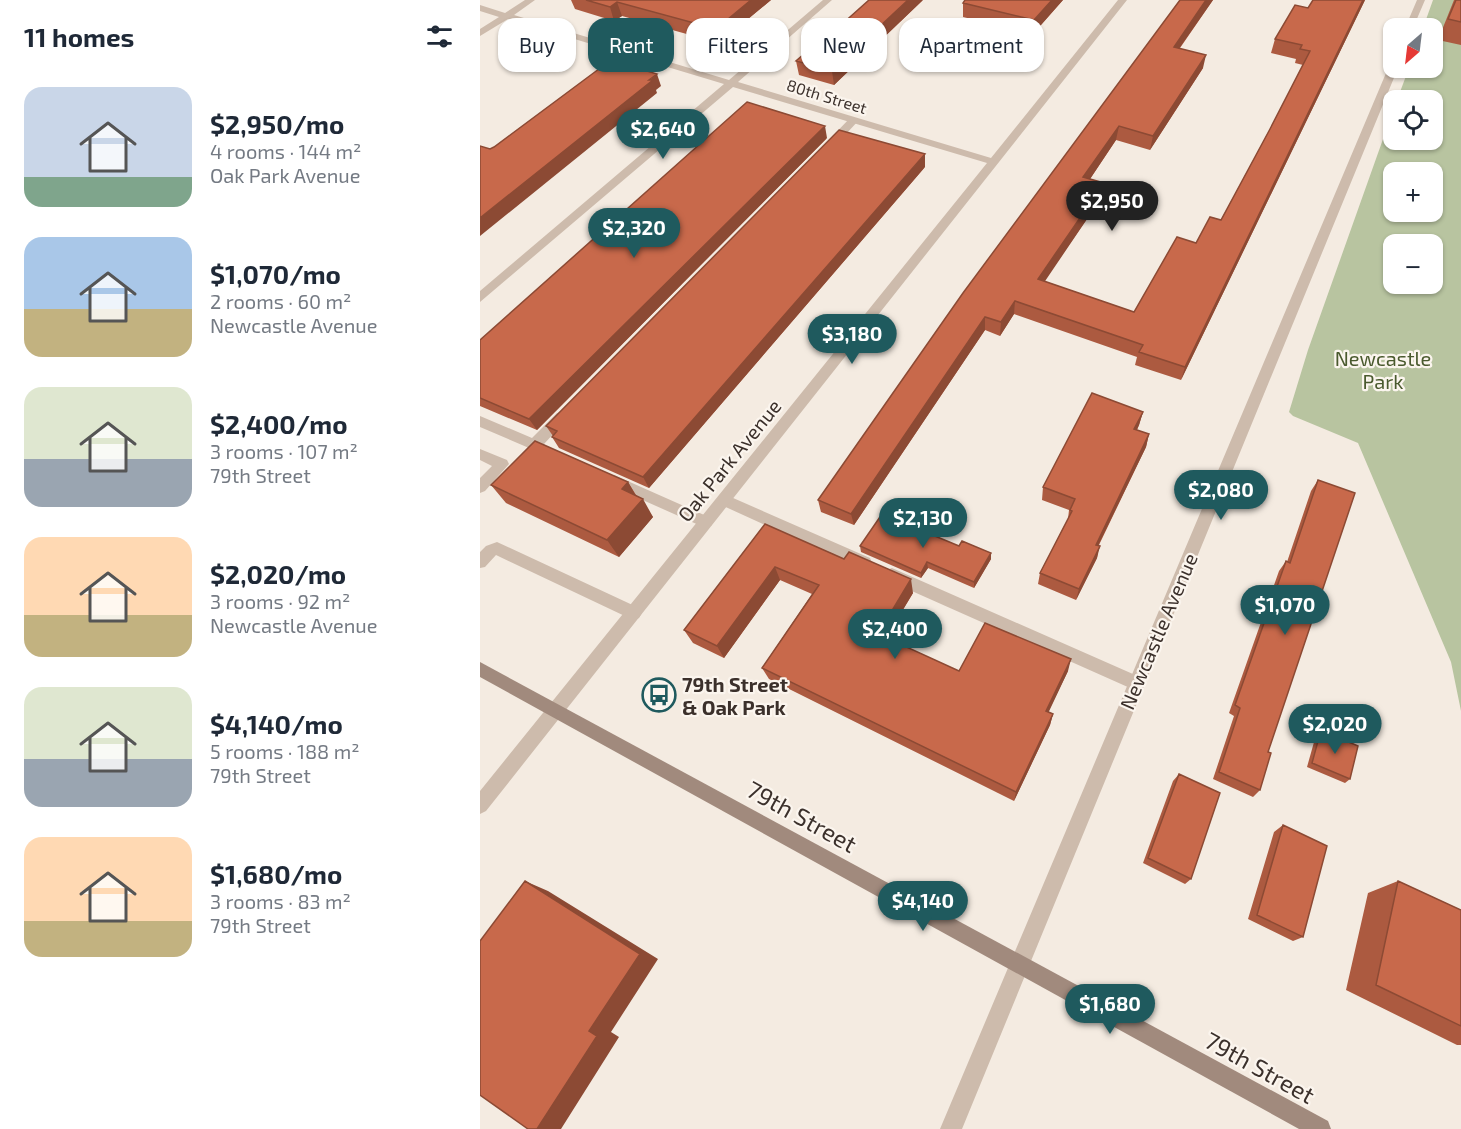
<!DOCTYPE html>
<meta charset="utf-8">
<style>
:root{--surface:#fff;--page:#f6f6f7;--text:#1f2937;--muted:#747a83;--accent:#1f5a5e}
body{margin:0;font-family:"Exo 2",sans-serif;background:var(--page);color:var(--text);height:100vh;display:flex;flex-direction:column;font-size:22px;white-space:nowrap}
*{box-sizing:border-box;margin:0}
p{font-size:20px;color:var(--muted)}
.icon{flex:none;width:33px;height:33px;fill:none;stroke:currentColor;stroke-width:2;stroke-linecap:round;stroke-linejoin:round}
.map{position:relative;flex:1;overflow:hidden}
.details{display:flex;flex-direction:column;background:var(--surface);width:480px}
.details>*{flex:none}
.top-card{position:absolute;left:18px;top:18px;width:570px;height:54px;display:flex;gap:12px}
.needle{width:39px;rotate:208deg}
.controls{position:absolute;left:903px;top:18px;display:grid;gap:12px}
.controls a{display:grid;place-items:center;width:60px;height:60px;border-radius:12px;background:var(--surface);box-shadow:0 2px 4px #0004;font-size:30px}
.price{position:absolute;translate:-50% -51px;padding:0 14px;border-radius:21px;background:var(--accent);color:#fff;font-size:20px;line-height:39px;filter:drop-shadow(0 2px 3px #0008)}
.price::after{content:'';position:absolute;left:50%;top:36px;width:18px;height:14px;margin-left:-9px;background:inherit;clip-path:polygon(0 0,100% 0,50% 100%)}
.price.selected{background:#222;color:#fff}
ul{padding:0;list-style:none}
li{display:flex;align-items:center;gap:18px;height:150px;padding:0 24px}
li span{display:grid;place-items:center;flex:none;width:168px;height:120px;border-radius:18px;color:#555}
li>.icon{margin-inline-start:auto}
span .icon{width:72px;height:72px;fill:#fffc;stroke-width:1}
li b{font-size:26px}
h2{display:flex;justify-content:space-between;align-items:center;height:72px;padding:0 24px;font-size:26px}
.chip{padding:0 21px;border-radius:18px;background:var(--surface);box-shadow:0 2px 4px #0004;font-size:21px;line-height:54px}
.chip.selected{background:var(--accent);color:#fff}
main{display:flex;flex:1;min-height:0}
.map>svg:first-child{display:block}
.green{fill:#b8c4a0;fill-rule:evenodd}
.lines{fill:none;stroke-linecap:round;stroke-linejoin:round}
.service{fill:#cdbbac;fill-rule:evenodd}
.minor{fill:#cdbbac;fill-rule:evenodd}
.secondary{fill:#a18a7d;fill-rule:evenodd}
.wall{fill:#ac5a40}
.shaded-wall{fill:#8c4a34}
.building{fill:#c8694b;stroke:#8c4a34;stroke-width:1.5}
.labels{text-anchor:middle;dominant-baseline:central;stroke-width:4.5;stroke-linejoin:round;paint-order:stroke}
.far-street-label{font-size:16px;fill:#3b302b;stroke:#fbf5ee}
.park-label{font-size:20px;fill:#4a5a2e;stroke:#fbf5ee}
.street-label{font-size:20px;fill:#3b302b;stroke:#fbf5ee}
.poi-label{font-size:20px;font-weight:bold;fill:#3b302b;stroke:#fbf5ee;text-anchor:start}
.near-street-label{font-size:24px;fill:#3b302b;stroke:#fbf5ee}
</style>
<main>
<section class="details">
<h2>11 homes<svg class="icon" aria-label="filters" viewBox="0 0 24 24"><path d="M4 7h16M4 17h16"/><circle cx="9" cy="7" r="2"/><circle cx="15" cy="17" r="2"/></svg></h2>
<ul>
<li><span style="background:linear-gradient(#c9d6e8 75%,#7fa58c 0)"><svg class="icon" aria-label="home" viewBox="0 0 24 24"><path d="M3 11l9-7 9 7M6 9v11h12V9"/></svg></span><div><b>$2,950/mo</b><p>4 rooms · 144 m²</p><p>Oak Park Avenue</p></div></li>
<li><span style="background:linear-gradient(#a9c7e8 60%,#c2b280 0)"><svg class="icon" aria-label="home" viewBox="0 0 24 24"><path d="M3 11l9-7 9 7M6 9v11h12V9"/></svg></span><div><b>$1,070/mo</b><p>2 rooms · 60 m²</p><p>Newcastle Avenue</p></div></li>
<li><span style="background:linear-gradient(#dfe7d0 60%,#9aa5b1 0)"><svg class="icon" aria-label="home" viewBox="0 0 24 24"><path d="M3 11l9-7 9 7M6 9v11h12V9"/></svg></span><div><b>$2,400/mo</b><p>3 rooms · 107 m²</p><p>79th Street</p></div></li>
<li><span style="background:linear-gradient(#ffd9b3 65%,#c2b280 0)"><svg class="icon" aria-label="home" viewBox="0 0 24 24"><path d="M3 11l9-7 9 7M6 9v11h12V9"/></svg></span><div><b>$2,020/mo</b><p>3 rooms · 92 m²</p><p>Newcastle Avenue</p></div></li>
<li><span style="background:linear-gradient(#dfe7d0 60%,#9aa5b1 0)"><svg class="icon" aria-label="home" viewBox="0 0 24 24"><path d="M3 11l9-7 9 7M6 9v11h12V9"/></svg></span><div><b>$4,140/mo</b><p>5 rooms · 188 m²</p><p>79th Street</p></div></li>
<li><span style="background:linear-gradient(#ffd9b3 70%,#c2b280 0)"><svg class="icon" aria-label="home" viewBox="0 0 24 24"><path d="M3 11l9-7 9 7M6 9v11h12V9"/></svg></span><div><b>$1,680/mo</b><p>3 rooms · 83 m²</p><p>79th Street</p></div></li>
</ul>
</section>
<div class="map">
<svg width="981" height="1129" viewBox="0 0 981 1129">
<rect width="100%" height="100%" fill="#f4ebe1"/>
<!-- green -->
<path class="green" d="M953,0h28v711l-10,-49 -93,-219 -65,-27 -4,-4 19,-62 85,-239 1,29h38v-40h-35l12,-32h23v-40h-9zM914,172h38v40h-38zM914,244h38v40h-38z"/>
<g class="lines">
<!-- service -->
<path class="service" d="M370,118l9,2 -26,28h-8v-4z
M82,412l7,5 -25,27 6,5 -7,5 -63,-27v-11l52,22 25,-25z
M0,449l27,11 2,4 -24,27 -5,2v-15l12,-12 -12,-6z
M134,475l97,43 2,4 -2,4h-10l-92,-41 -2,-4z
M244,494l146,64 2,5 -2,5 -5,1 -5,-1 -141,-64 -2,-4z
M17,542l142,66 3,5 -3,5 -5,2 -5,-2 -133,-63 -11,12 -5,1v-16l6,-6z
M412,568l250,110 2,5 -2,5 -6,3 -6,-3 -243,-108 -3,-5 3,-5z"/>
<!-- minor -->
<path class="minor" d="M45,0h10l-21,15 215,65 94,-80h9l-94,82 253,76 127,-158h9l-641,811 -6,3v-23l507,-628 -254,-76 -253,215v-11l244,-207 -216,-65 -28,17v-7l19,-12 -19,-6v-6l25,8z
M937,0h8l-12,28h-8z
M914,63v5h4l-436,1061h-22l449,-1063z"/>
<!-- secondary -->
<path class="secondary" d="M0,662l848,459 3,8h-32l-819,-452z"/>
</g>
<!-- wall -->
<path class="wall" d="M91,0h200l-52,43 -97,-27 -8,5 -39,-12z
M443,0l-89,85 -35,-10 -3,-14z
M583,0l-30,34 -70,-17v-14z
M700,0h33l-33,48 23,20 -53,82 -34,-10 -26,39 14,4 -2,14 -58,84 90,31 62,-69 25,-23 49,-91 33,-64 -8,-2 1,-4 -25,-6 4,-14 33,-31 57,-8 -184,380 -46,-15 2,-8 -123,-43 -14,22 -15,-6 -131,195 -33,-13 -3,-12z
M974,0h7v45l-23,-5z
M347,138l-290,292 -57,-24v-66z
M445,167l-276,321 -90,-40 -7,-11 1,-1 -7,-10z
M663,412l-4,13 -2,5 12,4 -3,13 -47,98 -2,13 -21,42 -38,-16 2,-11 28,-54 1,-9 -27,-10 1,-13z
M838,480l-50,272 -8,38 -7,7 -40,-18 21,-63 -5,-3 50,-142 7,-10 1,1 24,-71z
M148,482l8,13 17,22 -34,40 -113,-54 -15,-18z
M285,524l148,69 -27,45 73,33h109l-20,41 5,2 -3,11 -36,76 -245,-122 -7,-11 50,-74 -32,-14 -56,78 -31,-15 -9,-13z
M380,546h99l32,7v6l-17,29 -46,-20 -7,10 -60,-26z
M841,730l29,49 -5,4 -38,-16 9,-32z
M699,774l12,105 -6,5 -42,-21 30,-82z
M803,825l20,112 -10,4 -45,-22 26,-87z
M918,881l63,29v135h-4l-111,-55 22,-97z"/>
<!-- shaded-wall -->
<path class="shaded-wall" d="M271,0h20l-52,43 -3,-14z
M428,0h15l-89,85 -2,-14z
M572,0h11l-30,34 1,-14z
M726,0h7l-42,60 3,-13z
M883,0h2l-184,380 4,-13z
M137,2l5,14 -8,5 -4,-14z
M726,55l-3,13 -53,82 3,-14z
M177,74l4,12 -5,4 1,3 -177,143v-18z
M345,126l2,12 -290,292 -8,-11z
M639,126l-3,14 -34,51 1,-14z
M445,154v13l-276,321 -6,-11z
M624,183l-2,14 -65,96 1,-14z
M535,301l-1,13 -14,22 1,-14z
M505,317v13l-131,195 -3,-11z
M663,412l-4,13 -8,17 3,-13z
M669,434l-3,13 -53,109 3,-11z
M148,482l11,19 -17,-12z
M163,499l10,18 -34,40 -12,-17z
M620,546l-3,12 -21,42 3,-11z
M511,553v6l-17,29v-6z
M447,562l1,6 -7,10v-5z
M295,567l5,13 -56,78 -7,-12z
M431,579l2,14 -32,53 -3,-12z
M591,659l-3,12 -24,51 2,-11z
M573,714l-3,11 -36,76 2,-9z
M45,881l23,10 110,68 -47,73 8,5 -58,92h-24l52,-98z"/>
<!-- building -->
<path class="building" d="M106,0h165l-35,29 -99,-27 -7,5z
M389,0h39l-76,71 -36,-10 23,-20 3,1z
M485,0h87l-18,20 -71,-17z
M700,0h26l-32,47 32,8 -53,81 -34,-10 -36,51 21,6 -66,96 96,33 43,-75 19,6 14,-26 11,3 49,-91 40,-78 -10,-2 2,-4 -27,-6 20,-34 13,3 5,-8h50l-178,367 -46,-15 4,-7 -128,-44 -14,21 -16,-5 -134,197 -33,-14 145,-207z
M976,0h5v22l-13,-3z
M131,60l46,14 -8,6h4l-173,138v-72l10,3 4,-2z
M267,102l78,24 -296,293 -49,-21v-58z
M359,130l86,24 -282,323 -91,-40 5,-6 -11,-5z
M612,393l51,19 -9,17 15,5 -53,111 4,1 -21,43 -39,-16 32,-62 -2,-1 5,-11 -32,-12z
M55,441l93,41 -6,7 21,10 -36,41 -116,-55z
M838,480l37,13 -87,259 3,1 -11,37 -41,-18 21,-64 -5,-3 51,-144 4,2z
M402,514l77,32 3,-5 29,12 -17,29 -47,-20 -6,11 -61,-27z
M285,524l79,35 5,-7 62,27 -33,55 81,37 26,-48 86,36 -25,52 7,3 -37,78 -254,-124 57,-83 -44,-18 -58,79 -33,-16z
M841,730l37,16 -8,33 -38,-16z
M699,774l41,19 -29,86 -43,-21z
M803,825l44,21 -24,91 -46,-22z
M45,881l115,73 -51,77 8,5 -60,93h-9l-48,-34v-154z
M918,881l63,29v116l-85,-41z"/>
<!-- icons -->
<defs>
<symbol id="bus-ring" viewBox="-11 -11 22 22"><circle r="9.5" fill="#fbf5ee" stroke="#1f5a5e" stroke-width="1.5"/><path d="M-5-6H5V4H4V6H2V4H-2V6H-4V4H-5ZM-3.5-4V0h7V-4ZM-3.5 1.2v1.5H-2V1.2ZM2 1.2v1.5H3.5V1.2Z" fill="#1f5a5e"/></symbol>
</defs>
<g fill-rule="evenodd">
<use href="#bus-ring" x="160" y="676" width="38" height="38"/>
</g>
<g class="labels">
<!-- far-street labels -->
<g class="far-street-label">
<text transform="translate(347 96) rotate(17)">80th Street</text>
</g>
<!-- park labels -->
<g class="park-label">
<text x="903" y="358">Newcastle<tspan x="903" dy="23">Park</tspan></text>
</g>
<!-- street labels -->
<g class="street-label">
<text transform="translate(249 460) rotate(-51)">Oak Park Avenue</text>
<text transform="translate(678 631) rotate(-67)">Newcastle Avenue</text>
</g>
<!-- poi labels -->
<g class="poi-label">
<text x="202" y="684">79th Street<tspan x="202" dy="23">&amp; Oak Park</tspan></text>
</g>
<!-- near-street labels -->
<g class="near-street-label">
<text transform="translate(322 816) rotate(29)">79th Street</text>
<text transform="translate(780 1067) rotate(29)">79th Street</text>
</g>
</g>
</svg>
<div class="controls">
<a><svg class="needle" viewBox="-14 -14 28 28"><path d="M0-13l5 13h-10z" fill="#e53935"/><path d="M0 13l5-13h-10z" fill="#747a83"/></svg></a>
<a><svg class="icon" aria-label="locate" viewBox="0 0 24 24"><circle cx="12" cy="12" r="6"/><path d="M12 2v4M12 18v4M2 12h4M18 12h4"/></svg></a>
<a>+</a>
<a>−</a>
</div>
<b class="price" style="left:183px;top:160px">$2,640</b>
<b class="price selected" style="left:632px;top:232px">$2,950</b>
<b class="price" style="left:154px;top:259px">$2,320</b>
<b class="price" style="left:372px;top:365px">$3,180</b>
<b class="price" style="left:741px;top:521px">$2,080</b>
<b class="price" style="left:443px;top:549px">$2,130</b>
<b class="price" style="left:805px;top:636px">$1,070</b>
<b class="price" style="left:415px;top:660px">$2,400</b>
<b class="price" style="left:855px;top:755px">$2,020</b>
<b class="price" style="left:443px;top:932px">$4,140</b>
<b class="price" style="left:630px;top:1035px">$1,680</b>
<div class="top-card">
<a class="chip">Buy</a>
<a class="chip selected">Rent</a>
<a class="chip">Filters</a>
<a class="chip">New</a>
<a class="chip">Apartment</a>
</div>
</div>
</main>
